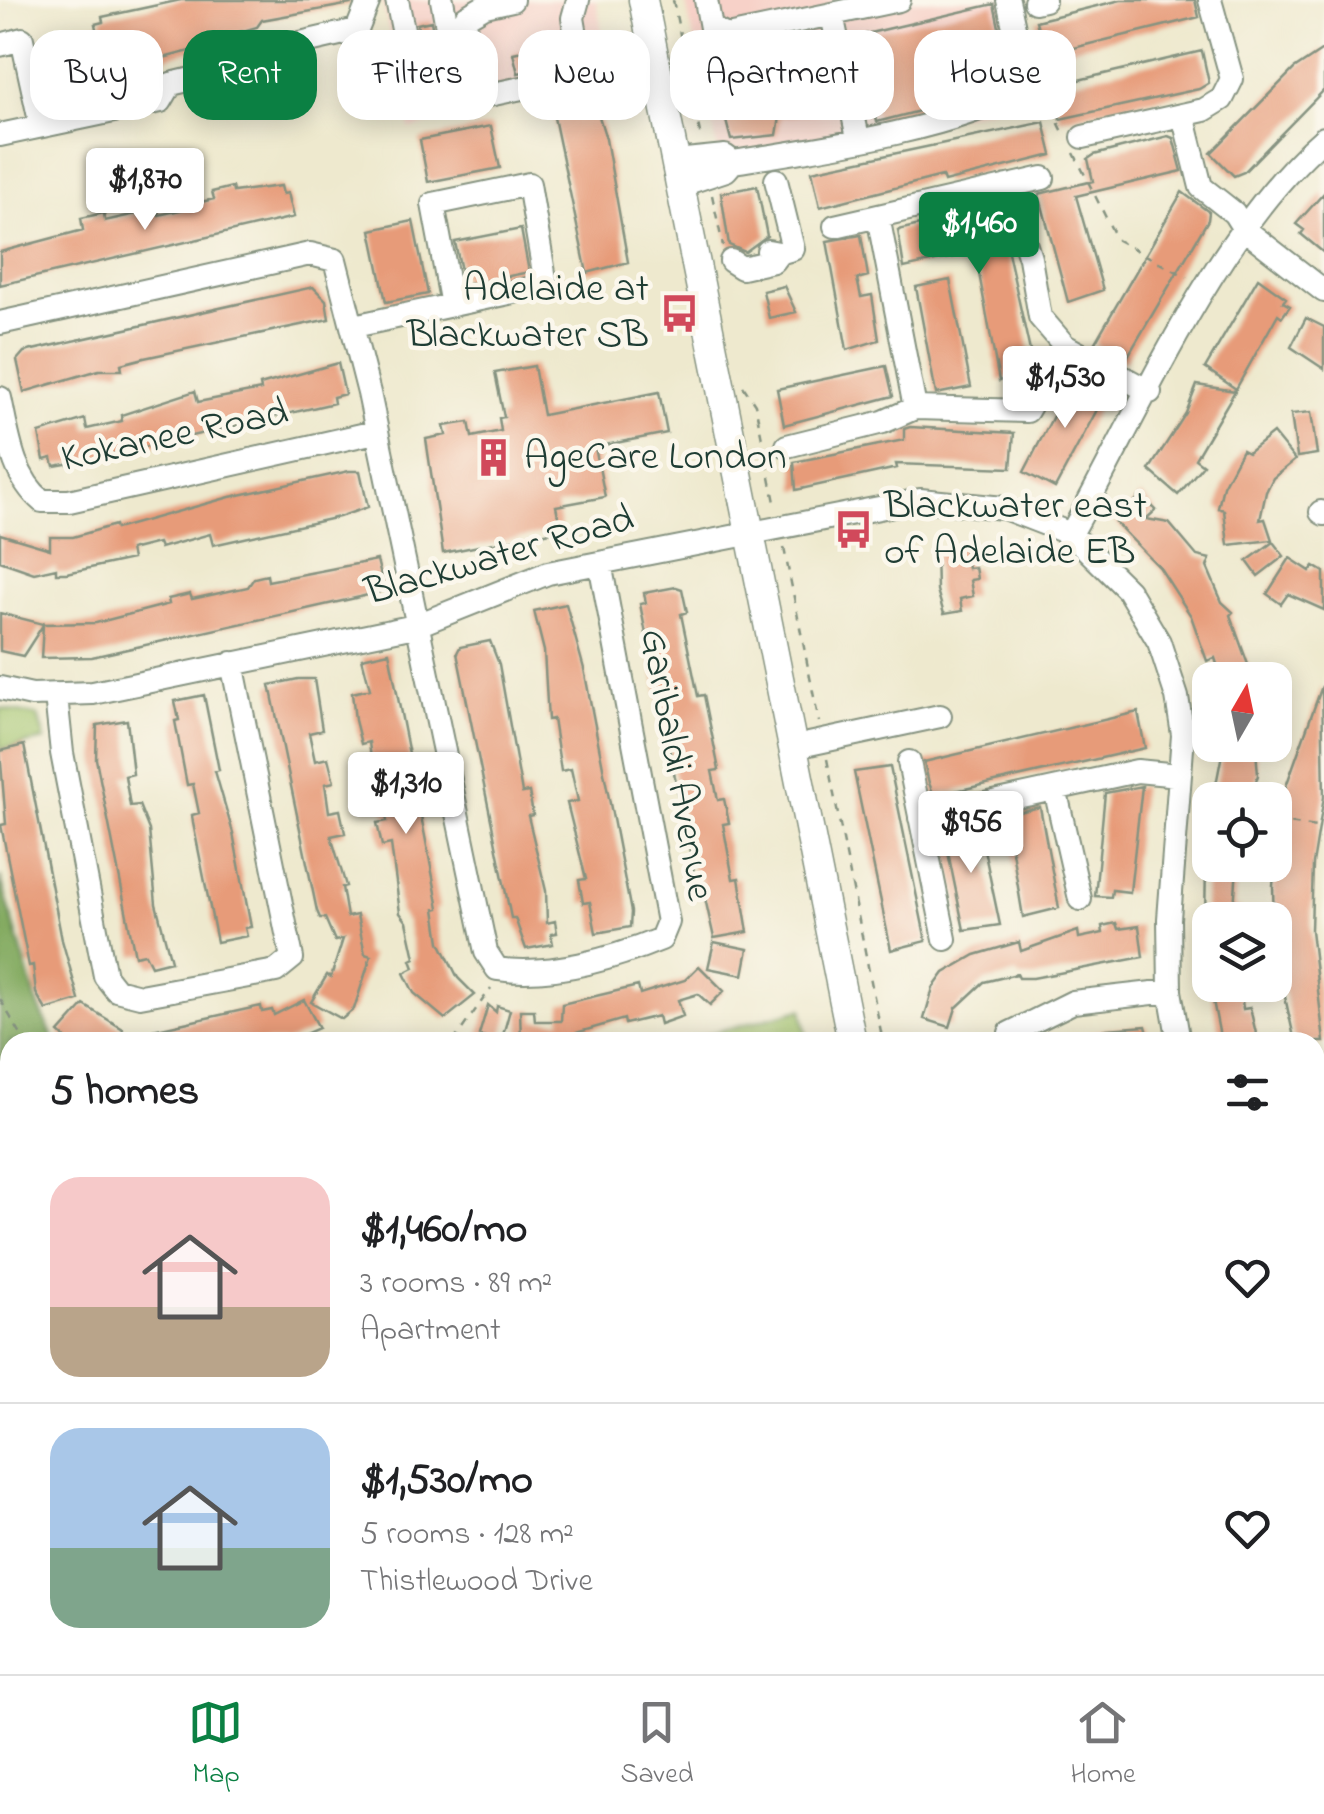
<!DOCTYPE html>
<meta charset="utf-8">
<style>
:root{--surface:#fff;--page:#f6f6f6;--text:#202124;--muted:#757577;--line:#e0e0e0;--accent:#0b8043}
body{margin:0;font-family:"Indie Flower",sans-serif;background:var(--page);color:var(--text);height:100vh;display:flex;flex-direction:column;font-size:38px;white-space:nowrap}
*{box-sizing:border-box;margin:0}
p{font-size:32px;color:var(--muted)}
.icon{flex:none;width:55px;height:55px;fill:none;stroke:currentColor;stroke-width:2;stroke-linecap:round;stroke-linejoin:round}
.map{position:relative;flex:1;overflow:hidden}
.side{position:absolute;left:0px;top:1032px;width:1325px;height:642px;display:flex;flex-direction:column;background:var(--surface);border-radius:30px 30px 0 0;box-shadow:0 5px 25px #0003}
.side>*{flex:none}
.banner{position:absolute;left:30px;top:30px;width:1265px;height:90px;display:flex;gap:20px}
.needle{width:65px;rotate:9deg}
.controls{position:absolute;left:1192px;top:662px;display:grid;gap:20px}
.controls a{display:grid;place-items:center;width:100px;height:100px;border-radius:20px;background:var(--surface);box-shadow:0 5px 25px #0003;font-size:50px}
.price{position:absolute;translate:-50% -85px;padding:0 22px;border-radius:10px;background:#fff;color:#222;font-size:32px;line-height:65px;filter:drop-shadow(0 2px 5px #0008)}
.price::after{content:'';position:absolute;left:50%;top:60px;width:30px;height:22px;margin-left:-15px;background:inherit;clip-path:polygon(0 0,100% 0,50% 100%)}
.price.active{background:var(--accent);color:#fff}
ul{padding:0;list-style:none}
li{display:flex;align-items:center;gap:30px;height:250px;padding:0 50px}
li+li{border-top:2px solid var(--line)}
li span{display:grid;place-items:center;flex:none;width:280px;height:200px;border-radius:30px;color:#555}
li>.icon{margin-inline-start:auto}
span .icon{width:120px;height:120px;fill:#fffc;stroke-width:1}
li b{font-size:42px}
h2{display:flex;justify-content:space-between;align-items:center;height:120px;padding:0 50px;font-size:42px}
.tag{padding:0 35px;border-radius:30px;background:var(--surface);box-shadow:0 5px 25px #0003;font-size:35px;line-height:90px}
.tag.active{background:var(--accent);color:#fff}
.menu{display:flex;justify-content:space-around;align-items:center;height:140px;border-top:2px solid var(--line);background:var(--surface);font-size:28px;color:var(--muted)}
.menu a{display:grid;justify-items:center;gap:5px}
.menu .active{color:var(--accent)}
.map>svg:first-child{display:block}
.built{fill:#f7d1c8}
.green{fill:#a4c56e;stroke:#628151;stroke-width:2.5}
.forest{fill:#83aa61;stroke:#51744a;stroke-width:2.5}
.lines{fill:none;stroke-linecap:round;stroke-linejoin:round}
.stream{stroke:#5dc8d6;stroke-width:5}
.building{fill:#e79b79}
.minor-casing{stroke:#869381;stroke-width:26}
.major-casing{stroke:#869381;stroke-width:31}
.path{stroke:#869381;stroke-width:2.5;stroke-dasharray:8 8;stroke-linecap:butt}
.minor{stroke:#fff;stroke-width:22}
.major{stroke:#fff;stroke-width:28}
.labels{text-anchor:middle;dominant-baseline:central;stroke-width:9;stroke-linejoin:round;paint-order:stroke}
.poi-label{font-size:40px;fill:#1f3d34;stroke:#fbf7ec;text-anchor:start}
.street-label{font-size:40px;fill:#1f3d34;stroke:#fbf7ec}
</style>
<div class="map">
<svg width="1324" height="1674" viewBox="0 0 1324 1674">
<rect width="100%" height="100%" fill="#fbf7ec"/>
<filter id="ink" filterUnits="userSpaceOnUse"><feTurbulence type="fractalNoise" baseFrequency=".01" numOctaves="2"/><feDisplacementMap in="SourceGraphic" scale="20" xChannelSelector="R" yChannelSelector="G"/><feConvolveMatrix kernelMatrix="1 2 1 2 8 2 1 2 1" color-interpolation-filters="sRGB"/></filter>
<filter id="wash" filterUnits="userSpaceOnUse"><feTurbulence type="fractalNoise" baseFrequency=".0048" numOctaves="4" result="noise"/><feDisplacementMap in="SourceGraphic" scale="40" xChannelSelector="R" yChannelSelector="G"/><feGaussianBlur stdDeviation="2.25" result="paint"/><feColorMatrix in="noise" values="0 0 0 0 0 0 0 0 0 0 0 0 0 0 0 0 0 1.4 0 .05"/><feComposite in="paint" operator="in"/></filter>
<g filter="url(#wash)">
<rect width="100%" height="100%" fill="#eee9ce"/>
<!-- built -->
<path class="built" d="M382,0h214l16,79 -202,50z
M685,0h331l22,98 -316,70z"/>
<!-- green -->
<path class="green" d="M0,708l38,8 7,24 -45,9z
M802,1009l6,33h-130z"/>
<!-- forest -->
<path class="forest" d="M0,876l36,124 19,42h-45v331l-10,2z"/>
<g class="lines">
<!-- stream -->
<path class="stream" d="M0,1107l10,6
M1315,1612l9,1"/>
</g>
<g id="blocks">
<!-- building -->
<path class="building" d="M181,0h170v4l-89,16 -5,7 -53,15 1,5 -91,24 -1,-5 -8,2 -11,-29 4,-1 -3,-14 8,-2 -1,-5z
M1121,0h74l4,17 -154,38 -9,-34z
M994,4l10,47 -28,7 4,16 -11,2 1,6 -39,10 4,15 -58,15 -20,-86z
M431,21l11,63 -12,2 -13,-62z
M822,40l15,69 -57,8 -3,18 -46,5 -20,-77z
M551,45l4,21 -37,7 -5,-20z
M1324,49v41l-80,82 -10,4 -23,-23 83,-84z
M1202,51l7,32 -10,6 -139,30 -7,-33z
M593,97l13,42 22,123 -41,11 -35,-165z
M1044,122l8,33 -108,27 -2,-6 -122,31 -8,-36z
M491,126l9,42 -72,14 -8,-42z
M1168,136l5,2 9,33 -106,25 27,94 -35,12 -29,-108 54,-13 -5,-22 6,-4z
M281,186l2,8 5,-1 6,24 -294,68v-33l83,-22 -2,-12 23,-5 1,8 53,-12 1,6 42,-10v-3l13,-3 -2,-7 20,-5 1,5z
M757,186l10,50 -22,16 -16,-7 -8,-52z
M1182,192l27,20 -1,8 -83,141 -31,-17z
M1324,193v60l-23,-19 3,-4 -8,-6z
M998,207l36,162 -35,12 -24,-129 -71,16 -6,-38z
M413,221l15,73 -42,8 -15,-72z
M521,229l8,43 -65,13 -9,-43z
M861,235l7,41 -11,3 4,18 11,-2 7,45 -32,10 -20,-109z
M1258,278l28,20 -3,4 7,4 -8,11 -4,-3 -42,75 -31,-21z
M950,280l21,107 -35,7 -20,-107z
M784,286l12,26 -27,6 -6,-27z
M313,287l13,13 3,19 -185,39 -23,6 1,6h-23l-75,22 -7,-32 7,-8z
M1306,318l18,9v42l-33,-22z
M338,363l7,31 -12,3 1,6 -251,58 -29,5 -2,-8 -8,2 -5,-27 46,-14 2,10 35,-8 -1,-6 74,-24 3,11 63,-12 -1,-5z
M534,366l9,49 116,-23 8,41 -72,14 10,50 -49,9 5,24 -118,23 -17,-114 20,-4 -2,-9 25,-4 3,15 29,-6 -2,-13 5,-1 -9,-44z
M886,366l7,30 -109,29 -7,-36z
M1076,372l30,21 -51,95 -31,-16z
M1197,385l38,6 -40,68 8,6 -25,30 -29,-25 37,-57z
M1311,412l6,42 -20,3 -6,-43z
M910,427l104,6 -3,35 -115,-4 1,4 -101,22 -2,-28 110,-22v-11z
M1273,433l22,27 -22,18 -7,14 -6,28 5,-1 7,21 -44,5 -4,-35 -6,-2 5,-22 19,-36 6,3z
M349,471h11l8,36 -29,10 -126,28 -3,-11 -50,14 -2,-5 -28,7 2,9 -65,14h-11v-5l-22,5 -34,-12v-27l50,15v-12h23l42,-12 1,4 114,-32z
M1141,495l15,15 -10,9 23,4 28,33 13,3 -3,8 15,35 11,10 -3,3 20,55 -7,2 2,8h-23l-7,-22 -8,3 -16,-45 -31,-48 -45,-46z
M1273,542l11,14 -26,20 -11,-15z
M964,545l4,23 7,-1 2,12 -7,1 3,16 -13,3 2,12 -18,3 -7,-24 -1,-40z
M1290,558l20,13 4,-5 10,6v38l-36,-16 -7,10 -14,-10z
M377,560l6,24 -5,1 1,7 -19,5 -268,60 -51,1 2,-33 -20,31 -23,-5v-38l43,11 53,-1 73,-19 -1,-5 22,-5 2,5 56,-12 6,-9 13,-3 1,6z
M676,587l6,2 5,23 -6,2 17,82 6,-1 15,75 -7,1 6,29 6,-1 5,24 -6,1 10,55 6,-1 9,54 -34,6 -14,-62 -5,1 -55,-273 6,-1 -2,-10z
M566,604l18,65 47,243 -1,15 -34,6 -6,-31 -7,1 -4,-23 7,-1 -19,-76 11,-2 -7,-32 -10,2 -8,-52 -5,1 -4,-69 -10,-40z
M490,641l9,23 23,129 7,-1 4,23 -5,1 18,75 1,32 8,-2 2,12 -6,1 2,10 -27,5 -11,-31h-4l-54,-265 3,-6z
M389,652l50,256 -4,1 5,33 18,36 17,17 -30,24 -31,-26 -10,-20 10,-5 -3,-8 4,-2 -8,-36 -7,-9 -9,-69 -9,2 -5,-23 10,-2 -9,-39 -4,1 -5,-41 -8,2 -6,-24 -3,-27 18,-4 -8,-31z
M298,679h16l8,51 -13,3 6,28 13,-3 6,24 -9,2 4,28 11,-2 5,23 -14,3 15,50 -4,1 5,30 10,-2 8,39 6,2 -17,53 -12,10 -31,-17 16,-27 4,2 12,-38 -8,2 -10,-23h-5l-3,-7 -47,-226z
M1322,686l2,111 -11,67 -2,66 13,112h-29l-12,-54 -8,-8 -2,-95 12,-96z
M204,695l15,75 -4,1 18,62 18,94 -6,1 2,8 -30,6 -24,-119 -1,-8 7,-2 -6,-29 -6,1 -12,-64 4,-1 -4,-19z
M1138,712l7,36 -211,48 -5,-13 -5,-21z
M127,720l6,54 -8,2 5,30 9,-1 10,25 7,74 15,57 -20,5 -6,-12 -10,2 -39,-197 1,-34z
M24,745l38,195 17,60 -33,10 -10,-17 -3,-28 -4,1 -28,-141 5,-1 -6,-73z
M1223,749l33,1 2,25 -8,25h-37z
M890,767l36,174 -35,9 -37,-178z
M1142,786l-12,106 -18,-2 -1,7 -16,-1 10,-103z
M1040,807l19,101 -36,9 -17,-102z
M978,821l22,104 -36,5 -21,-102z
M1206,864l31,3 -3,41h6v12l-35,-3z
M1116,923l2,6 21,-3 4,31 -110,21h-14l-2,-4 -33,8 -28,26 -6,19 -26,-8 9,-31 11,-15 31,-18 44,-13 2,9 57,-20 1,7 24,-5 -1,-7z
M714,942l34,7 -5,26 -35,-7z
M699,966l25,25 -14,14 -12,-11 -20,6 5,16 -23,8 -2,-8 -33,8 -1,-5 -79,23h-24l-1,-32h14l1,11h26l1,-17 76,-18 2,8 45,-14z
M1210,985h30l3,24 7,-1 8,34h-37z
M304,1000l15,28 -32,14h-137l-2,-11 113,-25 1,6 10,-2 2,5z
M84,1005l39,24 -7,13h-47l-10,-9z
M488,1005l8,7 1,-6 13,4 -9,32 -22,-7z
M1146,1026l4,16h-79v-4l36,-9z"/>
</g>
</g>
<g filter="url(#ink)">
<use href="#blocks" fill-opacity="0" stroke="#869381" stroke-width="2.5"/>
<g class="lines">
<defs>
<path id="minor" d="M397,0l21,103 42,-6 -18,-97
M512,0l-27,6 -19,11 -1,16 13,56 6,7 99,-21 -10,-57 5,-18
M706,0l5,28 16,8 172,-36
M1035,2l9,-2
M832,15l26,123
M0,45l22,-6 19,87
M1183,115l18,72 33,26 10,16 80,62
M0,135l161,-34 10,-17 38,-9 34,-19 114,-26 12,-30
M1083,137l121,-27 18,-11 10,-20 -22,-79
M676,161l49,-5 8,6
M776,180l17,69 -14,4
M681,185l45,-15 7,-8c77,-12 232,-34 294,-76l-19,-86
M1007,186l23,72 10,59 25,29
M878,216l37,192
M835,226l208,-48
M731,261l11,7 31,-7 6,-8 -11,-2
M0,323l310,-69 25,6 34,133 117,559 11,17c52,8 115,-10 164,-30l7,-17 -68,-359
M354,326l192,-41 -17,-101 -96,20 19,101
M0,398c8,37 12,78 42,103h27l306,-69
M787,446l96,-24 32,-14 112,3 38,-65 85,46
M1321,512l3,2
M1071,534c70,-125 144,-302 253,-396
M0,688l32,7 61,-2 322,-67 133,-53 372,-73 84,8 67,26 57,56 31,52 18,55 6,38 -14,184 1,72 9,51
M56,696l6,57 43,223 11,14 24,6 136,-25 16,-13 -60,-295
M795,747l145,-31
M909,762l36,177
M1055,789l25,110
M920,818l217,-47 42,4
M1010,1033l63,-31 97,-11
M1315,1147l9,-3
M1315,1347l9,-2
M364,1665l2,9
M650,1665l2,9
M1038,1665l2,9
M1069,1665l71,9
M1276,1674l1,-9"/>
<path id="major" d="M643,0l209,1042
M972,1665l2,9"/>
</defs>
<!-- minor casing -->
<use href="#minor" class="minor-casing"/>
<!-- major casing -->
<use href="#major" class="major-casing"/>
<!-- path -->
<path class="path" d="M673,0l28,138
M688,65l16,-3 10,-10
M1045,94l18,38
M1074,153l43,87 70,37
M712,195l11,51
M743,386l12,18 21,103
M784,548l35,174
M827,759l56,283
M1197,808l13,2
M1275,821l49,7
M0,999l25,43
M453,1042l38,-54
M852,1665l20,7 10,-3
M1002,1665l2,9"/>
<!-- minor -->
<use href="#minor" class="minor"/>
<!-- major -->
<use href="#major" class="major"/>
</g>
</g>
<!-- icons -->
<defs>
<symbol id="bus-bare" viewBox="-9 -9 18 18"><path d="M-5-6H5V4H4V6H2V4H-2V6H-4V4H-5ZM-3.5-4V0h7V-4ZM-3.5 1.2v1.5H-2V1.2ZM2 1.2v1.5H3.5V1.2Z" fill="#d1495b" stroke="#fbf7ec" stroke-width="2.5" paint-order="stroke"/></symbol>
<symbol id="building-bare" viewBox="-9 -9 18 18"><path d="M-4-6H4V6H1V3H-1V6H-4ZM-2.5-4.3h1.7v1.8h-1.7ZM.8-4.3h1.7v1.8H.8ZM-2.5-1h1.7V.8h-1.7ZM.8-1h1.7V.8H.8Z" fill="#d1495b" stroke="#fbf7ec" stroke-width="2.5" paint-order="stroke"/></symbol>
</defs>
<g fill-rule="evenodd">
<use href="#bus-bare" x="652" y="286" width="55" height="55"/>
<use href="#building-bare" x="466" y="430" width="55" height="55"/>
<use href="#bus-bare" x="826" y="502" width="55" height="55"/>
</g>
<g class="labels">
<!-- poi labels -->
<g class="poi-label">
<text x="649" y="290" text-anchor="end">Adelaide at<tspan x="649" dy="46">Blackwater SB</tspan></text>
<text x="524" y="458">AgeCare London</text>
<text x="884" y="507">Blackwater east<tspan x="884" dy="46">of Adelaide EB</tspan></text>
</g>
<!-- street labels -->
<g class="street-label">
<text transform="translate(175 437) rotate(-12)">Kokanee Road</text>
<text transform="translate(500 557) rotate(-16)">Blackwater Road</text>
<text transform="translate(675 765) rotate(80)">Garibaldi Avenue</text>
</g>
</g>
</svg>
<div class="controls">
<a><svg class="needle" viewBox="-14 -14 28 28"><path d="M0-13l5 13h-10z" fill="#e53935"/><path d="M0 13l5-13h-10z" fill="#757577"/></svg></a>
<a><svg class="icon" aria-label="locate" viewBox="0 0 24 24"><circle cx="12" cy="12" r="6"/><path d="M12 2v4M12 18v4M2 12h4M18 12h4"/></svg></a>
<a><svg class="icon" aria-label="layers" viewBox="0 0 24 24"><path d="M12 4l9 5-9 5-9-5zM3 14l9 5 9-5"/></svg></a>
</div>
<b class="price" style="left:145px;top:233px">$1,870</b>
<b class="price active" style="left:979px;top:277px">$1,460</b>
<b class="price" style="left:1065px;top:431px">$1,530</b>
<b class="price" style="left:406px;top:837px">$1,310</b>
<b class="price" style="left:971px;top:876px">$956</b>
<div class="banner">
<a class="tag">Buy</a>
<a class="tag active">Rent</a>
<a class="tag">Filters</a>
<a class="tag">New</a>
<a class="tag">Apartment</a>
<a class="tag">House</a>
</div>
<section class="side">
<h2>5 homes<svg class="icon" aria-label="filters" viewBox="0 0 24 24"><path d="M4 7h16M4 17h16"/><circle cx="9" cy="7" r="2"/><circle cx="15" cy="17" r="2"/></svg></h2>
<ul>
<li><span style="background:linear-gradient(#f6c9c9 65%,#b9a48a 0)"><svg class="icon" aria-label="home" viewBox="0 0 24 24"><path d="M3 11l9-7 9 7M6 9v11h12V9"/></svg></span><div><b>$1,460/mo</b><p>3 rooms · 89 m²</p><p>Apartment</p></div><svg class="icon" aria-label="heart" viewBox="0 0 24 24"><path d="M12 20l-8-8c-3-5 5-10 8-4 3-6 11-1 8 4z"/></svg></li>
<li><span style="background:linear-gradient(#a9c7e8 60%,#7fa58c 0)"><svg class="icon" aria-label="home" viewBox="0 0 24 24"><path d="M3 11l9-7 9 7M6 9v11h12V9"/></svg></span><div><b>$1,530/mo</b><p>5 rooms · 128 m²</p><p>Thistlewood Drive</p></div><svg class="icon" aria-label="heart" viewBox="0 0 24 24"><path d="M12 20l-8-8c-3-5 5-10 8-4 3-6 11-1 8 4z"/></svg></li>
</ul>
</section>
</div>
<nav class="menu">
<a class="active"><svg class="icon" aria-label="map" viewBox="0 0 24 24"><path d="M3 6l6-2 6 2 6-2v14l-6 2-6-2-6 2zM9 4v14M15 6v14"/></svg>Map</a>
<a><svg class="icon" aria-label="saved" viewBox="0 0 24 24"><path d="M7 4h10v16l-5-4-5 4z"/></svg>Saved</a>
<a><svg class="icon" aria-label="home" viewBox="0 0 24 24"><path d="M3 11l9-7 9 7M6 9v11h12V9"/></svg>Home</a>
</nav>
